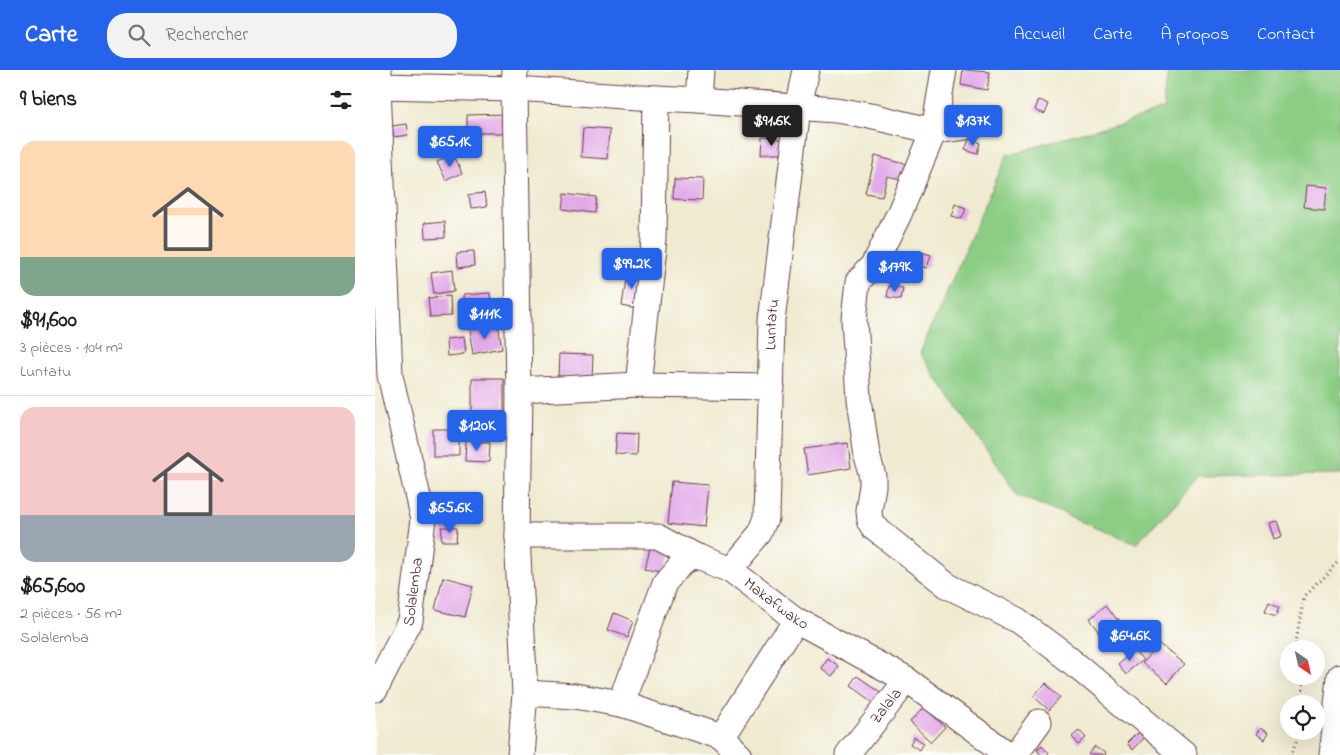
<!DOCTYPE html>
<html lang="fr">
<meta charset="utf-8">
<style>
:root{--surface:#fff;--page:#f2f2f2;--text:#202124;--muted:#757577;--line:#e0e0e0;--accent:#2563eb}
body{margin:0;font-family:"Indie Flower",sans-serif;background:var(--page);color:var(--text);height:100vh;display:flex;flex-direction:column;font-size:19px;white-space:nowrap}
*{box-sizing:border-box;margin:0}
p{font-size:16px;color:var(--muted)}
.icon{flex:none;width:28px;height:28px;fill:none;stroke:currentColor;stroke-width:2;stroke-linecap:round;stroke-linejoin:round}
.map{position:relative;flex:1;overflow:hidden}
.panel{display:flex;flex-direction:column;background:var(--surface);width:375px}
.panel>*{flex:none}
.needle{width:32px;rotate:146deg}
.fabs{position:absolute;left:905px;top:570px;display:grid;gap:10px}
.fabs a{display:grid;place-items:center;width:45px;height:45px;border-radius:50%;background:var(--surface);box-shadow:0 5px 20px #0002;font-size:25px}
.price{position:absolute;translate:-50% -42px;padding:0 11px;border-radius:5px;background:var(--accent);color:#fff;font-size:16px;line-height:32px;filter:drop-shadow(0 1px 2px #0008)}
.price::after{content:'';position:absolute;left:50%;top:30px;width:15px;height:11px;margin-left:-8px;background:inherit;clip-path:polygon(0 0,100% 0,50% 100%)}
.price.active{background:#222;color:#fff}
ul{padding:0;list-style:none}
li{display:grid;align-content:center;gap:10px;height:265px;padding:0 20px}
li+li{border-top:1px solid var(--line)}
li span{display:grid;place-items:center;height:155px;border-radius:15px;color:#555}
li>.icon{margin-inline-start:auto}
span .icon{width:90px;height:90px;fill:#fffc;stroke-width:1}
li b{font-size:21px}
h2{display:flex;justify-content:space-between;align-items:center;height:60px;padding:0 20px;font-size:21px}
header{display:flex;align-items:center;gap:30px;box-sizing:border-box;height:70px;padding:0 25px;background:var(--accent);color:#fff}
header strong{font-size:24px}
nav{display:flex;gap:28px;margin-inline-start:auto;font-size:18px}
.search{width:350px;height:45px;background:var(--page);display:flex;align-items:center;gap:12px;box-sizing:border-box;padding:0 18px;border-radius:20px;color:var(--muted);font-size:19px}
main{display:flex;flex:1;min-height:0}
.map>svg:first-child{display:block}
.green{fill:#8bcd84;stroke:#6a7658}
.building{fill:#e2aae9}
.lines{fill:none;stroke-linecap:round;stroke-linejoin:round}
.minor-casing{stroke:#633d44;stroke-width:27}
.path{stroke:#633d44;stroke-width:3;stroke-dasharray:1 4;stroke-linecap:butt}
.minor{stroke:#fff;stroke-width:25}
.labels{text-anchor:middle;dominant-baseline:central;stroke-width:4.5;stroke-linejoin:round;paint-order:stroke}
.street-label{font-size:16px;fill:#4a1f2b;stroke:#fdfcf7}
</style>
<header>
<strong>Carte</strong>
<div class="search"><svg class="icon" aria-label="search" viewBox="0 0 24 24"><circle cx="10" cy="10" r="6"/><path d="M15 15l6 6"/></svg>Rechercher</div>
<nav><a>Accueil</a><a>Carte</a><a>À propos</a><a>Contact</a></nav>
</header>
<main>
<section class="panel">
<h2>9 biens<svg class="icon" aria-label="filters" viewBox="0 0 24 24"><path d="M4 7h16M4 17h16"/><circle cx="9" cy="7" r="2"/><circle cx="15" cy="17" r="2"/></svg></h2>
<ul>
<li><span style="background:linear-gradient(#ffd9b3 75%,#7fa58c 0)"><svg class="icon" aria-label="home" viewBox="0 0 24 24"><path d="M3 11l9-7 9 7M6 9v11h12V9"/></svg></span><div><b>$91,600</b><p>3 pièces · 104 m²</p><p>Luntatu</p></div></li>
<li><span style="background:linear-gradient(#f6c9c9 70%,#9aa5b1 0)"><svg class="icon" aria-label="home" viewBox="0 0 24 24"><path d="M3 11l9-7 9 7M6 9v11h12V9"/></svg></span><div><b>$65,600</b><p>2 pièces · 56 m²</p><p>Solalemba</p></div></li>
</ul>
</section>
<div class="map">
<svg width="965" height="685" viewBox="0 0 965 685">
<rect width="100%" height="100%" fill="#fdfcf7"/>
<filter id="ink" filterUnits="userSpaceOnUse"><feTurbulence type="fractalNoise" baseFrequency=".02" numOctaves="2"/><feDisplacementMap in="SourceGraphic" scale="10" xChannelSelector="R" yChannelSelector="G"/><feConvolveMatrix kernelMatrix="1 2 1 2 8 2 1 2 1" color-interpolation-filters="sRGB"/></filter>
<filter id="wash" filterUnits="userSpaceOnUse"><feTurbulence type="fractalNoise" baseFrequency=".0096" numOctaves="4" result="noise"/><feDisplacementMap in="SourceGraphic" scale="20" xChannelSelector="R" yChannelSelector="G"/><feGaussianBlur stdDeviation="1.12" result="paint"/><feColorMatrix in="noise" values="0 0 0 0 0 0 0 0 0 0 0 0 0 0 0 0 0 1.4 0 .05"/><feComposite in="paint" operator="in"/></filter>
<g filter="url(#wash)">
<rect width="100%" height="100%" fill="#efead0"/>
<!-- green -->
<path class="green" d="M793,0h172v404l-142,2 -62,69 -119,-50 -97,-142 87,-198 156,-45z"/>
<g id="blocks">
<!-- building -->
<path class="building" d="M588,0l27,2 -3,18 -26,-5z
M663,30l10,4 -4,10 -10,-4z
M131,44v19h-38v-18z
M31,54l2,11 -14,2 -2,-11z
M208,58l27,2 -2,29 -27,-2z
M387,68l20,1v16h-21z
M594,69l12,4 -3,11 -13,-4z
M79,85l8,18 -16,8 -9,-19z
M500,86l34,9 -4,15 -18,-4 -5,21 -16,-3z
M300,108l28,1 -1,21 -28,-1z
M931,116l20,2 -2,21 -20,-2z
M110,122l2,15 -16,2 -2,-15z
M190,123l31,4 -2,16 -31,-4z
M580,134l11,4 -4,11 -11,-3z
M70,151l1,16 -21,1 -1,-15z
M99,181l1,14 -17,2 -1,-15z
M543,181l13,4 -4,13 -14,-4z
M77,200l2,21 -20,3 -3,-21z
M251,202l17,3 -6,34 -16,-3z
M514,216l14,2 -2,11 -14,-2z
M115,223l2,22 -28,3 -2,-23z
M75,226l1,20 -21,1 -2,-19z
M123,254l4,25 -30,6 -4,-25z
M87,268l2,16 -17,2 -1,-16z
M184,284l34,1 -1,23 -34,-1z
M97,308h32v38h-32z
M58,359h26v27h-26z
M242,363l20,1 -1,22 -21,-1z
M91,371l24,1 -1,20 -24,-1z
M473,373l3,25 -43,7 -4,-26z
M297,412l36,3 -4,42 -36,-4z
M901,451l5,15 -8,3 -5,-16z
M67,457h16l-1,14h-16z
M275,478l20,4 -4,20 -21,-4z
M68,507l30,8 -8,32 -30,-7z
M894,531l11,5 -4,9 -11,-4z
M732,534l12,16 -18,15 -12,-16z
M239,543l19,8 -6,16 -19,-7z
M784,574l25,20 -17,19 -25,-20z
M759,580l9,10 -17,14 -8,-10z
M452,588l12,8 -8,10 -11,-8z
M483,606l28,19 -8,10 -27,-19z
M671,613l15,14 -12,13 -16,-14z
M549,637l21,20 -14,15 -21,-20z
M885,658l8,5 -4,7 -8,-6z
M704,660l7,8 -7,6 -7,-8z
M766,660l5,5 -14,15 -5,-6z
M539,667l10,6 -4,7 -10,-6z
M667,675l7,8 -2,2h-6l-4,-5z
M720,677l9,6 -1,2h-12l-2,-1z"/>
</g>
</g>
<g filter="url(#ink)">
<use href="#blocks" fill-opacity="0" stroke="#633d44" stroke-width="1"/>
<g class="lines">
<defs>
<g id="minor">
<path d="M140,0l-1,19 5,302 -2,145 8,157 -5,62"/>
<path d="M569,0l-10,61 -35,83 -25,51 -16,17 -4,37 5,80 8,56 6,21v10l-4,25 1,9 5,8 11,9 62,49 69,34 51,38 116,97"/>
<path d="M3,16l136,3 142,9 43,2 137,10 34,6 64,15 38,-5"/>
<path d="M324,30l2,-30"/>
<path d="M263,315l16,-145 2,-142"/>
<path d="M144,321l119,-6 133,2"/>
<path id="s1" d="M142,466h141l39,21 33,13 66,50 111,60 102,75"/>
<path id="s2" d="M355,500l31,-37 6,-15 5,-198 26,-212 8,-38"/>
<path id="s3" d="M0,619l35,-68 13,-102 -33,-144 -12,-289 1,-16"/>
<path d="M150,623l50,3 46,8 100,33 18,18"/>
<path d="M246,634l44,-121 18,-21 14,-5"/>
<path d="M346,667l75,-117"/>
<path id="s4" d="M473,685l59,-75"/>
<path d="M640,685l24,-33"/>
<path d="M956,685l9,-78"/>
</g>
</defs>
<!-- minor casing -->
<use href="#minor" class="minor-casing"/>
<!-- path -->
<path class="path" d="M922,579l-1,-7 8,-46 36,-35
M926,606l1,28
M916,685l10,-24"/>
<!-- minor -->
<use href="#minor" class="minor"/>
</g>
</g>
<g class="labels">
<!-- street labels -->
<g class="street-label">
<text stroke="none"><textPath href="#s2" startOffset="258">Luntatu</textPath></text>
<text stroke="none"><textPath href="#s3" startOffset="106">Solalemba</textPath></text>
<text stroke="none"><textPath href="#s1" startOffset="278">Makafwako</textPath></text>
<text stroke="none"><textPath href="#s4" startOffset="62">Zalala</textPath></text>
</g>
</g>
</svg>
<div class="fabs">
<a><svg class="needle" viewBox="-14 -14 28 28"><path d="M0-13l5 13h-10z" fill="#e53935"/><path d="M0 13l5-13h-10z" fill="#757577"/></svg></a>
<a><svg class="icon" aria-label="locate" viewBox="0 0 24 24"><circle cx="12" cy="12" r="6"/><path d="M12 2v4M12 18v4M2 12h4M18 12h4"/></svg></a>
</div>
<b class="price active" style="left:397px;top:77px">$91.6K</b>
<b class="price" style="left:598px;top:77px">$137K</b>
<b class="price" style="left:75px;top:98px">$65.1K</b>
<b class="price" style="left:257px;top:220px">$99.2K</b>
<b class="price" style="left:520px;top:223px">$179K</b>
<b class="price" style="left:110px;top:270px">$111K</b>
<b class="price" style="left:102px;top:382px">$120K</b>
<b class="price" style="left:75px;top:464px">$65.6K</b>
<b class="price" style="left:755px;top:592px">$64.6K</b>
</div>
</main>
